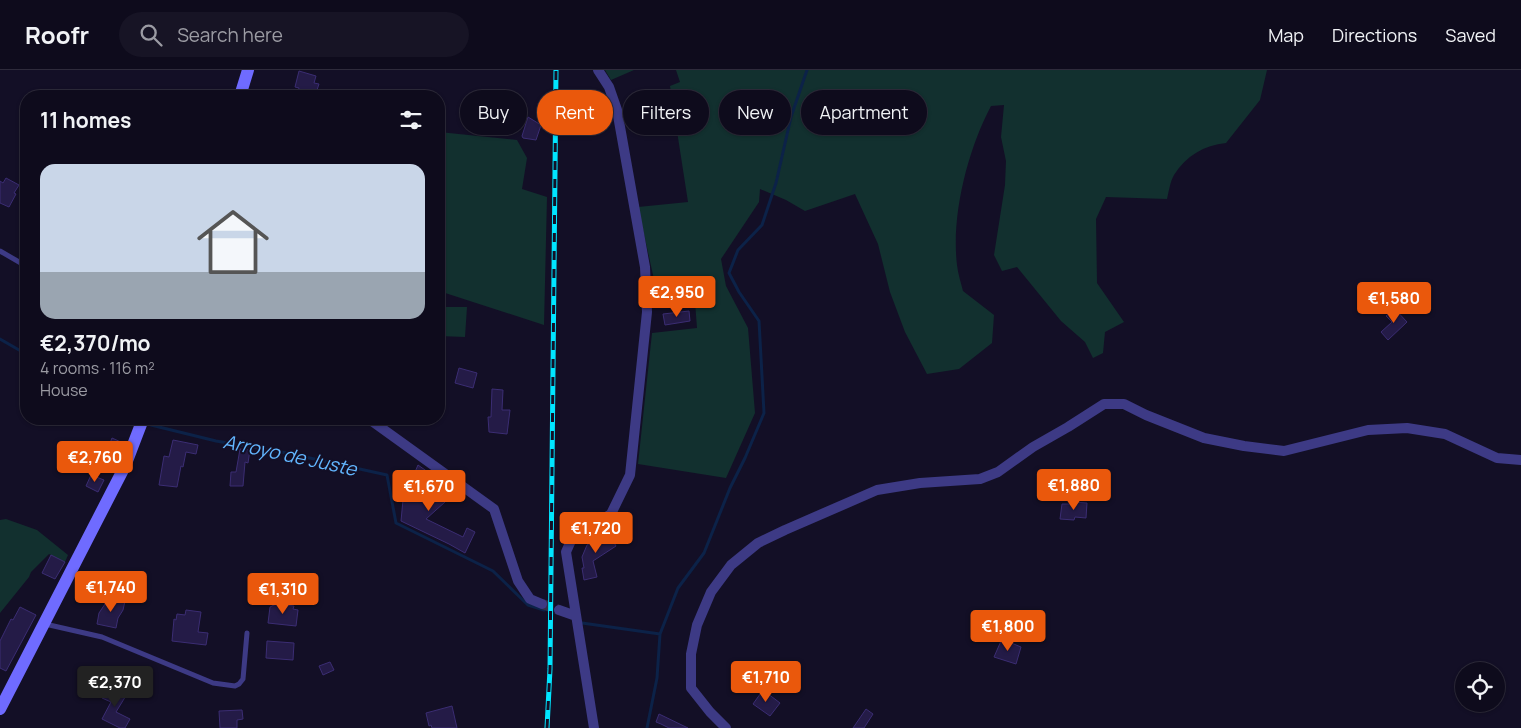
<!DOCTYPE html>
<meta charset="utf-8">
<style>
:root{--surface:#0e0b1c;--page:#171425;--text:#f1f3f6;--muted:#9b9ba3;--line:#2e2b3b;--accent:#ea580c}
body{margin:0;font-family:Manrope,sans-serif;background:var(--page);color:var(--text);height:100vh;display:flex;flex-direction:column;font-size:19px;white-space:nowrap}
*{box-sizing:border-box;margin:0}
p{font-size:16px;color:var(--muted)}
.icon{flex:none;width:28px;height:28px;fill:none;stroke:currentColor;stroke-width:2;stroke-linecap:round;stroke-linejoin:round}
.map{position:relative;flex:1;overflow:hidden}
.details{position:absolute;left:20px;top:20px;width:425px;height:335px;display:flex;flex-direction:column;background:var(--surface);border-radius:20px;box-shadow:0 1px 4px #0004,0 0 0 1px var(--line)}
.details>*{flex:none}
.hud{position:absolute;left:460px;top:20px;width:475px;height:45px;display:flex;gap:10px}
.buttons{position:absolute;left:1455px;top:592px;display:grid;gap:10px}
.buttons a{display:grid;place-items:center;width:50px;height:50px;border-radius:50%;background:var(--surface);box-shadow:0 1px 4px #0004,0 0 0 1px var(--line);font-size:25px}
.price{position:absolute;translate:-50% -42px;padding:0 11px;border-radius:5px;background:var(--accent);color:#fff;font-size:16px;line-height:32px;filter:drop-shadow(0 1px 2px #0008)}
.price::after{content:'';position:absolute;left:50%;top:30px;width:15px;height:11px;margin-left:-8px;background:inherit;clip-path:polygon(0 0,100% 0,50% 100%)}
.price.on{background:#222;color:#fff}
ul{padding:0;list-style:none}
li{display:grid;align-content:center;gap:10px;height:265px;padding:0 20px}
li span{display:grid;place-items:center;height:155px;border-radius:15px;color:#555}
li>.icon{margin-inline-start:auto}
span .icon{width:90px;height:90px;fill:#fffc;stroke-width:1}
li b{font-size:21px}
h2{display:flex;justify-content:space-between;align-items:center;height:60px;padding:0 20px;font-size:21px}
.chip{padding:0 18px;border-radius:22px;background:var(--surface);box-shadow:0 1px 4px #0004,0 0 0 1px var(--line);font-size:18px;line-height:45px}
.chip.on{background:var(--accent);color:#fff}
header{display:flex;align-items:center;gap:30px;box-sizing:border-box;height:70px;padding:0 25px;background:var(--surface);border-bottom:1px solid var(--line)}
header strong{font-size:24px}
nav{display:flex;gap:28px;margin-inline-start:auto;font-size:18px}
.search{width:350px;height:45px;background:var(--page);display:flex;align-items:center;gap:12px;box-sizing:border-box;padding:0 18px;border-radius:28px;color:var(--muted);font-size:19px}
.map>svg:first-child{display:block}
.green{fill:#12302f}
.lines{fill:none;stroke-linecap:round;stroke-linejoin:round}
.stream{stroke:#0c2248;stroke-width:3}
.building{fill:#241b47;stroke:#3b2d73}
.street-tunnel{stroke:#312d47;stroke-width:10;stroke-dasharray:10 5;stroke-linecap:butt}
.lane{stroke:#3d3a85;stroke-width:5}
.street{stroke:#3d3a85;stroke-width:10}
.secondary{stroke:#6f6bff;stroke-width:12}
.rail-casing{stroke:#00e5ff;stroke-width:5}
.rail{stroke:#130f26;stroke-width:3;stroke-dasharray:9;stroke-linecap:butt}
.labels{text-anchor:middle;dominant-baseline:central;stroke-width:4;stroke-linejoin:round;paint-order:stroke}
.water-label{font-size:19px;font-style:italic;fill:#62b6ff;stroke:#130f26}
</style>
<header>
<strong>Roofr</strong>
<div class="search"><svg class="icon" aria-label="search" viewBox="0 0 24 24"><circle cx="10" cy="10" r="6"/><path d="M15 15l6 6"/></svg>Search here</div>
<nav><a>Map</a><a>Directions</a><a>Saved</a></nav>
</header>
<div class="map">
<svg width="1521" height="658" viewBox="0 0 1521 658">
<rect width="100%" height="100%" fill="#130f26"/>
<!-- green -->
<path class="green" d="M605,0h29l-23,10z
M676,0h591l-7,30 -34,43c-22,2 -40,13 -52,32 -4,7 -5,16 -7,24l-61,-2 -10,22 1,64 27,39 -19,10 -2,21 -10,5 -8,-16 -24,-21 -44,-54 -15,4 -8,-16 11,-70 1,-24 -5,-24 3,-32 -13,1c-23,43 -40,109 -34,159 1,9 4,18 6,26l31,24 -2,28 -33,26 -32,5 -22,-42 -15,-40 -12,-48 -23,-50 -50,17 -19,-11 -26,-11 -1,13 -38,57 5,27 22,42 7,85 -29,65 -88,-14 14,-131 45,-5 -2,-26h-36l-21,-95 50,-5 -18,-116 10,-4z
M439,62l78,8 10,18 -5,31 25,8 -3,128 -105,-34z
M439,237h28l-2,30 -26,-1z
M6,449l31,11 31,25 -3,7 -16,-8 -18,18 -2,5 -29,36v-93z"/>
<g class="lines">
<!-- stream -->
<path class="stream" d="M0,269l26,15
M151,355l65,16 71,12 100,22 9,48 97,48 35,34 16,5
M582,553l78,11
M647,658l10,-50 3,-44 18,-46 26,-35 26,-65 15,-30 19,-45 -5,-92 -20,-29 -10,-19 9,-23 24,-25 14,-42 15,-66 16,-47"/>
</g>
<!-- building -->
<path class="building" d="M299,1l17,5 -2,7 5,1 -4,12h-18l2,-8 -4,-1z
M528,47l13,8 -5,15 -13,-2 -1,-2z
M6,108l13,7 -5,8 2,1 -7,13 -9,-4v-22l3,2z
M1394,238l13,14 -19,18 -7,-8 11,-10 -6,-6z
M689,241l1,10 -25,4 -2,-11z
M459,298l18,5 -4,15 -18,-5z
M492,319l11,1 -1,20h8l-3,24 -18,-2 -1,-15h3z
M112,368l11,5 -9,22 -11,-5z
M173,370l25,5 -2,9 -10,-2 -3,15 -2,-1 -4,21 -18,-2 5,-29 5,1z
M240,379l10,1 -2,13 -3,-1 -2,24h-13l1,-14h5z
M418,395l14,10 -8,12 21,15 -19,17 37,18 4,-9 8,4 -10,21 -16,-9 -48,-23 2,-21z
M91,405l13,5 -6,12 -12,-6z
M1073,432l14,1 -1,15 -11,-1 -1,3 -14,-1 2,-15h11z
M608,462l8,14 -23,15 4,16 -13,3 -2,-12h2l-2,-11 5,-12z
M51,485l14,7 -10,17 -13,-6z
M109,528l16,3 -2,9 -5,8 -2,10 -19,-4 2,-11z
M276,534l18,2 -1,3 5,1 -2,16 -28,-3 2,-16z
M20,537l16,8 -30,56 -6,-3v-27l11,-22 2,1z
M186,540l15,2 -3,20 10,1 -2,12 -34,-4 2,-22 2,1 1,-6 8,1z
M1004,570l17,7 -5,17 -22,-7 7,-16 3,1z
M267,571l27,2 -1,17 -27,-2z
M330,592l4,8 -11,5 -4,-9z
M110,615l17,9 -11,18 14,7 -5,9h-5l-18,-9 9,-17 -9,-4z
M763,620l17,13 -10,13 -17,-12z
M452,636l5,22h-25l-1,-3 -2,1 -3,-13z
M866,639l7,5 -9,14h-11z
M242,640l1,9 -6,1v8h-17l-1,-17z
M659,644l29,14h-19l-8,-4 -5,-2z"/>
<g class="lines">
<!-- street-tunnel -->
<path class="street-tunnel" d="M542,534l17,6"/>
<!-- lane -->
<path class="lane" d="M0,181l26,15
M45,554l57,13 111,46 22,3 4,-2 4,-5 4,-46"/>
<!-- street -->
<path class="street" d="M369,349l125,90 24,72 12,18 12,5
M559,540l17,6
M594,658l-28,-176 7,-16 38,-22 19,-39 17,-163 -2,-45 -28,-157 -8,-23 -11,-17
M726,658l-16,-16 -19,-24v-34l6,-29 14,-33 20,-27 27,-22 27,-13 92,-40 43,-7 60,-4 18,-7 35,-25 35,-20 36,-23h20l22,11 58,23 40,8 40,5 84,-21 39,-2 38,6 52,24 24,2"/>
<!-- secondary -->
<path class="secondary" d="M240,26l8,-26
M0,639l125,-243 18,-47"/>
<defs>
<path id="rail" d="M547,658l3,-59 6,-599"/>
</defs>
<!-- rail casing -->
<use href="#rail" class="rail-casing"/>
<!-- rail -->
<use href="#rail" class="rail"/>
</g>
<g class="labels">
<!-- water labels -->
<g class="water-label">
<text transform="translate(290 385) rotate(12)">Arroyo de Juste</text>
</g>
</g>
</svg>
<div class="buttons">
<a><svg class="icon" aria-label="locate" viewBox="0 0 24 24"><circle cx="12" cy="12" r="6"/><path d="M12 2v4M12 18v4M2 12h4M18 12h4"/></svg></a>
</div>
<b class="price" style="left:677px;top:248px">€2,950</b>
<b class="price" style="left:1394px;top:254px">€1,580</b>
<b class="price" style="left:95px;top:413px">€2,760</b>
<b class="price" style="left:1074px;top:441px">€1,880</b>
<b class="price" style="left:429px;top:442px">€1,670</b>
<b class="price" style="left:596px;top:484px">€1,720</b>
<b class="price" style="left:111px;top:543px">€1,740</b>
<b class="price" style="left:283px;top:545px">€1,310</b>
<b class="price" style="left:1008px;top:582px">€1,800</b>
<b class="price" style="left:766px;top:633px">€1,710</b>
<b class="price on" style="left:115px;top:638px">€2,370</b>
<div class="hud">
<a class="chip">Buy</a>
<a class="chip on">Rent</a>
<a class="chip">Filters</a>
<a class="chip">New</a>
<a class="chip">Apartment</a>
</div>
<section class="details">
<h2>11 homes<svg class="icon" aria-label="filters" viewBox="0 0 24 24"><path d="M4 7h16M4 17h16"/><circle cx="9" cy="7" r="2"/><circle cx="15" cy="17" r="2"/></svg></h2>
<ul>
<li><span style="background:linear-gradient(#c9d6e8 70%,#9aa5b1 0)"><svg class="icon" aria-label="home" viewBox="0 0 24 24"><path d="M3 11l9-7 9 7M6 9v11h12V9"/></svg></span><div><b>€2,370/mo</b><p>4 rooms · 116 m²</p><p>House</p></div></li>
</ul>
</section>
</div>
